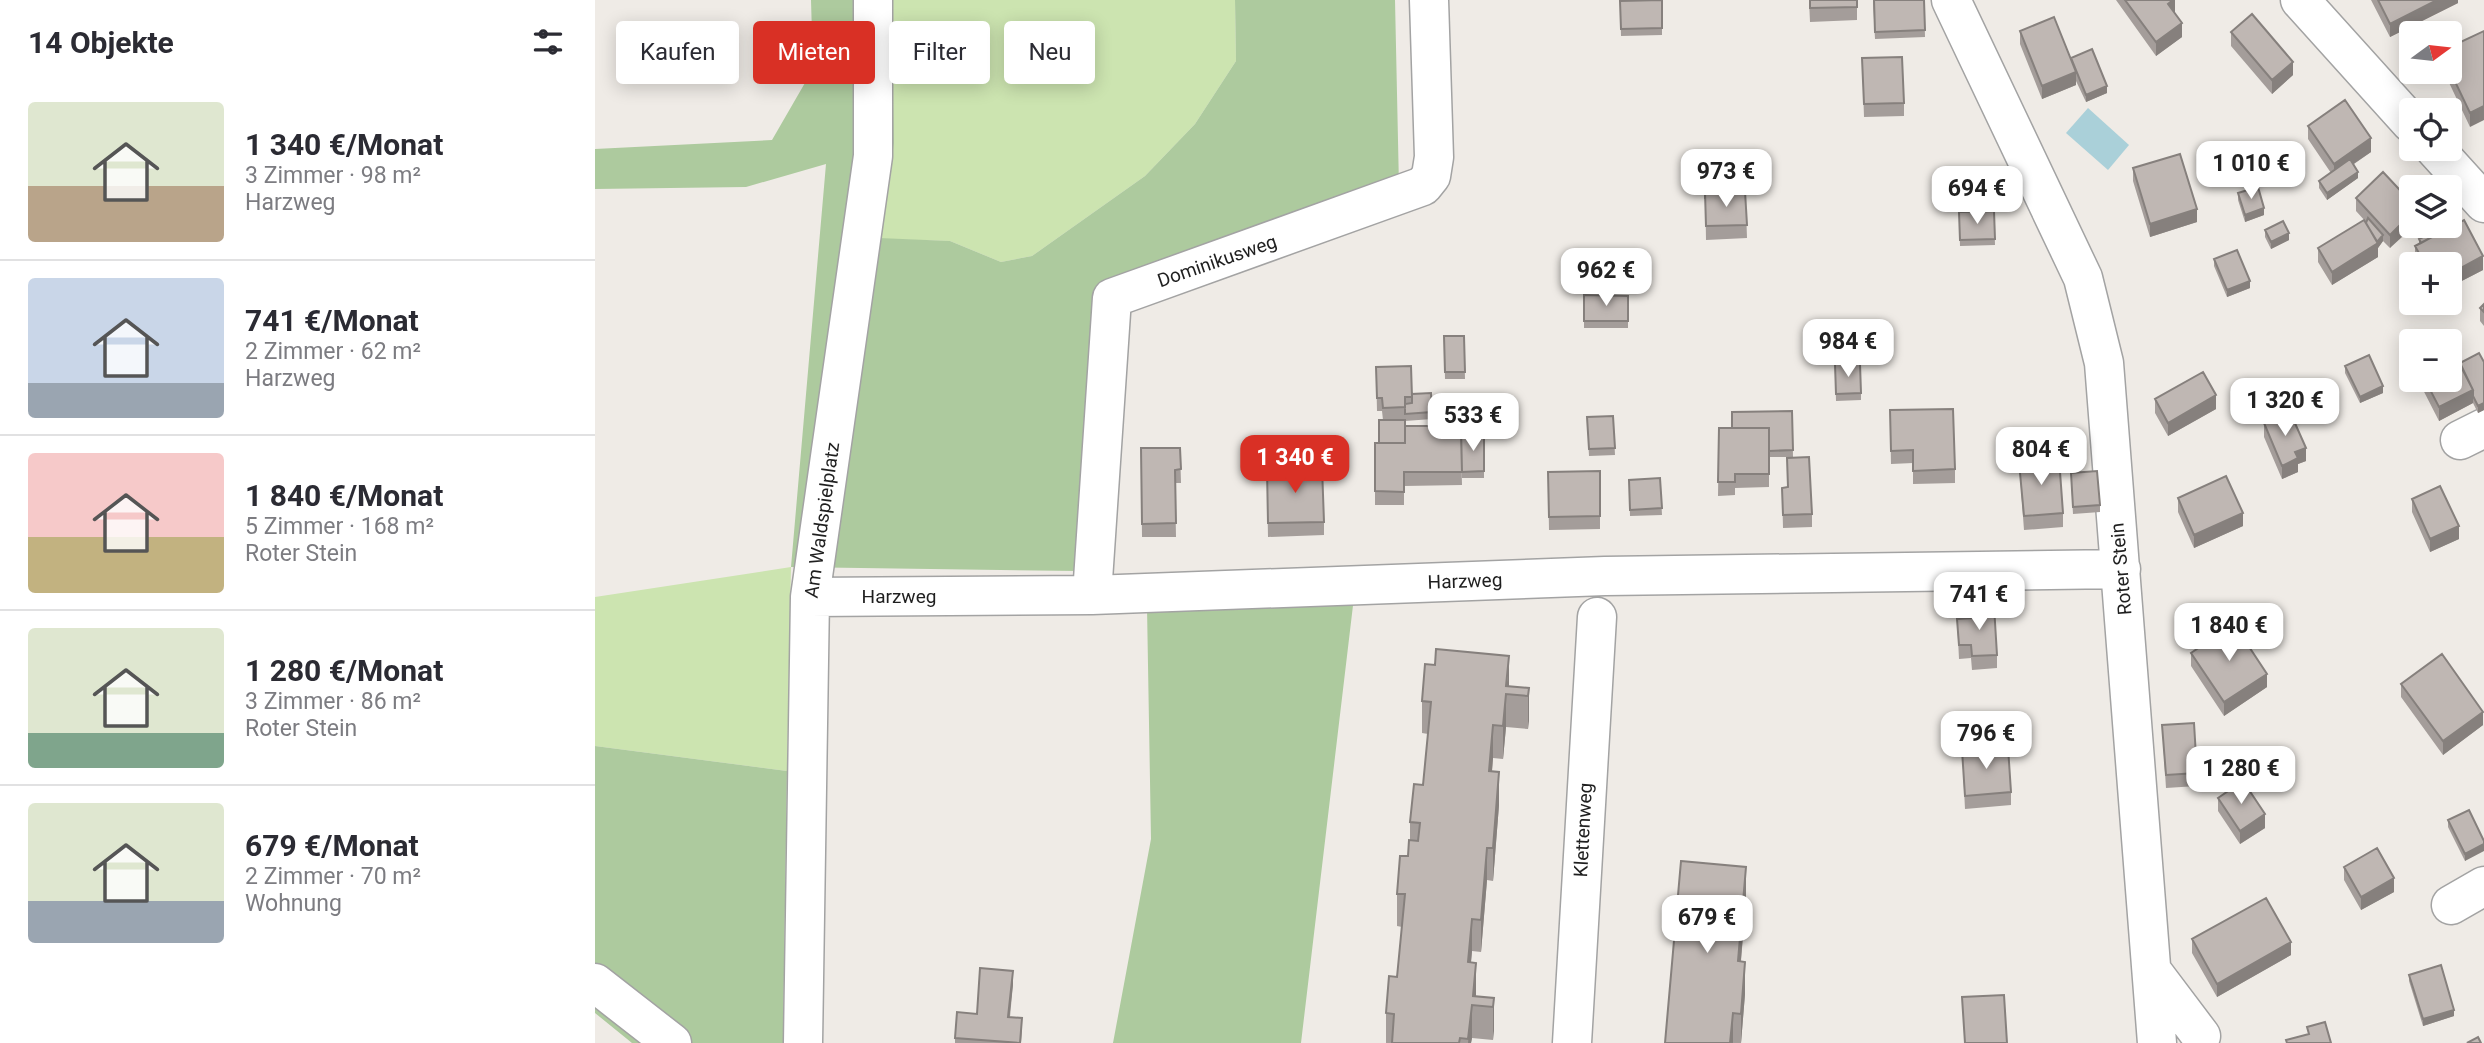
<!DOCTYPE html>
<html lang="de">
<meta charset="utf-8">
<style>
:root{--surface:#fff;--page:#f2f2f3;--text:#2b2b33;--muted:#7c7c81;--line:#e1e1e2;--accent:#d93025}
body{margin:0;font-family:Roboto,sans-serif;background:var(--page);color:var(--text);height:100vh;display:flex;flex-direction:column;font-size:26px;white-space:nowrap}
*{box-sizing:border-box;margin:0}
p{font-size:23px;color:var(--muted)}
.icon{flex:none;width:38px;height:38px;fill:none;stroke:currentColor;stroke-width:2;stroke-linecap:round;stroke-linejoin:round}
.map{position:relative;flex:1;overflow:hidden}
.side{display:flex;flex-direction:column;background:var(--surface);width:595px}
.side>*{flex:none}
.top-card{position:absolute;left:21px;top:21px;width:665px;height:63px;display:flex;gap:14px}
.needle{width:46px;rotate:75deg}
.controls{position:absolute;left:1804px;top:21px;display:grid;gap:14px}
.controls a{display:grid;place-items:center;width:63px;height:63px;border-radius:7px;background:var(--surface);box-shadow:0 4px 18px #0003;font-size:35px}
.price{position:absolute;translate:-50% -60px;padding:0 16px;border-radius:14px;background:#fff;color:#222;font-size:23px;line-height:46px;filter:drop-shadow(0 2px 4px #0008)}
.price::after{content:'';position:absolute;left:50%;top:42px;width:21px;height:16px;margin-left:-10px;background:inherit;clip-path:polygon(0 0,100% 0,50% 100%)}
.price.on{background:var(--accent);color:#fff}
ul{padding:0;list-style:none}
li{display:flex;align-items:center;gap:21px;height:175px;padding:0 28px}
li+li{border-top:2px solid var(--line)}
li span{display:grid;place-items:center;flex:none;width:196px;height:140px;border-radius:7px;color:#555}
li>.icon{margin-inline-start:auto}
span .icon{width:84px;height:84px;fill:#fffc;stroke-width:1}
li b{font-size:30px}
h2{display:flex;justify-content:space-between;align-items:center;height:84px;padding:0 28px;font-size:30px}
.tag{padding:0 24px;border-radius:7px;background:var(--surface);box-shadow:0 4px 18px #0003;font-size:24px;line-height:63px}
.tag.on{background:var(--accent);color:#fff}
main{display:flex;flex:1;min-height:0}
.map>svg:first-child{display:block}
.grass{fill:#cce4b0}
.forest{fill:#adca9e}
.water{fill:#aad0d9}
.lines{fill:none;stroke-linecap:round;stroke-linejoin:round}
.minor-casing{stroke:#a3a3a3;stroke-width:41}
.minor{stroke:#fff;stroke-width:38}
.wall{fill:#a49d9a}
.shaded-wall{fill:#86807d}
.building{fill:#bfb7b3;stroke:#86807d;stroke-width:2}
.labels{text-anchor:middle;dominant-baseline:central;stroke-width:5;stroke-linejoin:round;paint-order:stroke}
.street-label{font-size:19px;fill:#1f1f1f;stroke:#fff}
</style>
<main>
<section class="side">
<h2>14 Objekte<svg class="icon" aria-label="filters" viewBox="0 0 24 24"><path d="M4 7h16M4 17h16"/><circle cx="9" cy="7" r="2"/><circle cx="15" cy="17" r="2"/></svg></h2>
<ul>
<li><span style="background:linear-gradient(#dfe7d0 60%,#b9a48a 0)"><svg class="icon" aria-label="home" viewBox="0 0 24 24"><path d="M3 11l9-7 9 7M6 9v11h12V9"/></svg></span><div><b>1 340 €/Monat</b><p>3 Zimmer · 98 m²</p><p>Harzweg</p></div></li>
<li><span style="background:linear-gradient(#c9d6e8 75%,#9aa5b1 0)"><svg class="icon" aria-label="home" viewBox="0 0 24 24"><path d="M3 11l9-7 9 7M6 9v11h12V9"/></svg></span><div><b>741 €/Monat</b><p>2 Zimmer · 62 m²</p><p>Harzweg</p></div></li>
<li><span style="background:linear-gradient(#f6c9c9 60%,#c2b280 0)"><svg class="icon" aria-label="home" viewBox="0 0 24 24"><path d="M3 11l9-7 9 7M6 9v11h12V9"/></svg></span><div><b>1 840 €/Monat</b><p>5 Zimmer · 168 m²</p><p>Roter Stein</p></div></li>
<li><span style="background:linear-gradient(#dfe7d0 75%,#7fa58c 0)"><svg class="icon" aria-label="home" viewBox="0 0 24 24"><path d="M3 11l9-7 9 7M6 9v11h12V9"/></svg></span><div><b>1 280 €/Monat</b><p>3 Zimmer · 86 m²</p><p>Roter Stein</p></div></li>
<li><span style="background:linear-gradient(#dfe7d0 70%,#9aa5b1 0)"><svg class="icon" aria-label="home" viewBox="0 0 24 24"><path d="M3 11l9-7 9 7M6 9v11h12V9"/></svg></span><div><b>679 €/Monat</b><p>2 Zimmer · 70 m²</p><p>Wohnung</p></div></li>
</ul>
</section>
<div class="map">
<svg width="1889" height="1043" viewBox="0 0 1889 1043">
<rect width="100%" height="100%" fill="#efebe6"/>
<!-- grass -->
<path class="grass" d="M296,0h344l1,61 -41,63 -50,52 -113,80 -31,6 -51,-21 -71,-2z
M196,567l-4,204 -192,-25v-149z"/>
<!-- forest -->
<path class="forest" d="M216,0h80l3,143 -15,95 71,3 51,21 31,-6 113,-80 50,-52 41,-63 -1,-61h160l4,187 -304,100 -16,284 -288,-4 35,-403 -80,23 -151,2v-40l177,-9 41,-71z
M759,597l-53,446h-188l38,-204 -4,-232z
M0,746l192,25 -4,272h-151l-37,-30z"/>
<!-- water -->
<path class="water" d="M1493,108l41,37 -21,25 -42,-37z"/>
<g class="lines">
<defs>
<path id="minor" d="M1356,0l132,278 21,85 53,680
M1705,0l111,123
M1840,149l49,54
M1865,440l24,-12
M497,595l20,-297 311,-112 8,-10 3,-19 -5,-157
M215,597l282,-2 513,-19 516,-7
M1856,905l33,-19
M1557,971l49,65
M0,983l77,60
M208,1043l7,-446 63,-441v-156
M977,1043l25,-426"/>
</defs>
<!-- minor casing -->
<use href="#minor" class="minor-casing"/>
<!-- minor -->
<use href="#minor" class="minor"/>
</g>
<!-- wall -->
<path class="wall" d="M1067,0v35l-41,1 -1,-35z
M1214,0h48v20l-47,2z
M1278,0h51l1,37 -50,2z
M1521,0h59v12h-1l8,25 -26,19z
M1776,0h87v3l-68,34z
M1425,31l51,27 36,35 -21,9 -10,-21v4l-34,14 -22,-55z
M1889,31l-14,96 -26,-55h6z
M1636,32l62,43 -21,19 -41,-48z
M1267,58l42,45v13l-40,1z
M1713,126l63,26 -17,12 4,14 -31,22 -8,-12v-7l12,-8 -23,-34z
M1538,168l64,54 -47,15 -17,-56z
M1150,179l2,59 -41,2 -1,-60z
M1643,193l26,22 -19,7 -7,-22z
M1761,198l55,4 -21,46 -7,-7 -5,7v9l-46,28 -14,-23v-14l48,-26 -10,-11z
M1399,211l1,34 -35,1 -1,-34z
M1670,230l24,10 -18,9 -6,-12z
M1824,239l64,31 -33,17v-23h-32l-3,-4v-14l4,-2z
M1619,259l36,29 -23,9 -13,-31z
M989,295l44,1v32h-44z
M1889,304v22l-4,-5v-13z
M849,336h20l1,43h-20z
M1816,350v17l-1,-3v-13z
M1889,362v48l-6,3 -5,-10 -34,18 -21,-41h32l10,-17z
M1240,364l26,29v7l-25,1z
M1750,366l38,27 -23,10 -15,-30z
M781,367l36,27 19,-1 1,26 -27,2v18l56,-5h23v44h-22l-1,-31 1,38 -58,1v19h-29v-62h4l4,-23 -1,-9h-5z
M1560,399l61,10 -48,27 -13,-23z
M1295,410l65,59v14l-42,1v-21l-22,1z
M1197,411l1,46h-24v-7v37l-34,1v7l-17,1 1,-68h13z
M1018,416l2,39 -26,1 -2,-39z
M1669,423l42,38 -8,3v8l-16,7 -18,-42z
M546,448h39l1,35h-6l1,54h-34z
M1192,458l25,56v13l-29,1 -1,-40 5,-1z
M1424,462l44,51v14l-39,3z
M1005,471v58l-51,1 -1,-58z
M1065,478l2,37 -32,1 -1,-36z
M1476,479l29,26v7l-27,2z
M672,483l57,39v13l-56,2z
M1583,498l65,28 -49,22 -16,-36z
M1817,499l47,40 -29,13 -18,-40z
M1377,607l25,48v13l-25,2 -1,-12 -12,1 -2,-40 15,-1z
M1596,653l76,34 -43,29 -33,-50z
M1806,684l82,41 -40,30 -42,-58z
M914,686l20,2 -1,41 -22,-2 -3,32 -10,-1 -1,14 7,33 -6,76 -6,-1 -6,72 -9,-1 -1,11 5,35 18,1 -1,42 -21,-2 -1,5h-85v-30l11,-36 5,-50 -5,-1v-32l11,-38 2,-16v-18l13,-37 5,-51 -6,-1v-32z
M1567,725l35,48v13l-31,2z
M1367,750l49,42v13l-46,4z
M1623,798l47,30 -25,16 -22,-33z
M1853,820l36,21 -19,20 -17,-34z
M1749,867l50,25 -33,18 -17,-30z
M1151,899l-5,62 4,33 -4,49h-76z
M1597,939l99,16 -74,42 -25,-44z
M1814,975l45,41 -31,10 -14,-45z
M418,984l-3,33 12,14 -1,12h-66v-5l22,-24z"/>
<!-- shaded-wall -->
<path class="shaded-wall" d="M1578,0h2v12l-7,5v-13z
M1842,0h21v3l-68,34v-13z
M1587,23v14l-26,19v-14z
M1698,62v13l-21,19v-14z
M1481,72v13l-34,14v-13z
M1512,86v7l-21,9v-7z
M1889,106v14l-14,7v-14z
M1776,138v14l-37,25v-13z
M1763,172v6l-31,22v-7z
M1669,208v7l-19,7v-7z
M1602,209v13l-47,15v-13z
M1816,214v12h3l-24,22v-13z
M1694,233v7l-18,9v-7z
M1788,235v6l-5,7v9l-46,28v-13z
M1888,256v14l-33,17v-13z
M1655,281v7l-23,9v-7z
M1788,386v7l-23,10v-6z
M1878,390v13l-34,18v-14z
M1621,395v14l-48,27v-13z
M1889,403v7l-6,3v-7z
M1711,448v13l-8,3v8l-16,7v-13l13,-14z
M1648,513v13l-49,22v-13z
M1864,526v13l-29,13v-13z
M914,656v32l-3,7z
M1672,674v13l-43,29v-14z
M934,688v33l-1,8v-33z
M911,694v33l-3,32v-33z
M1888,712v13l-40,30v-14z
M898,725v33l-4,46v-33z
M904,772v33l-6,76v-33z
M1670,814v14l-25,16v-13z
M1889,844v7l-19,10v-7z
M892,848v32l-6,72v-32z
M1151,867v32l-8,95v-33z
M1799,878v14l-33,18v-13z
M877,919v32l-4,43v-32z
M1696,942v13l-74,42v-13z
M1150,962v32l-4,49v-29z
M881,963v32l-1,11 -2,-10z
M418,971v13l-5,46v-13z
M899,998v33l-1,9v-33z
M877,1005v33l-1,5h-3z
M1859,1010v6l-31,10v-7z
M1138,1013v30h-3z"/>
<!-- building -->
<path class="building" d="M1067,0v28l-41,1 -1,-28z
M1215,0h47v7l-47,1z
M1279,0h50l1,30 -50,2z
M1530,0h48l-5,4 14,19 -26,19z
M1783,0h59l-47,24z
M1657,14l41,48 -21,18 -41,-48z
M1459,17l22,55 -34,14 -22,-55z
M1889,31v75l-14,7 -20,-42v-24z
M1497,49l15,37 -21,9 -15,-37z
M1307,57l2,46 -40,1 -2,-46z
M1750,100l26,38 -37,26 -26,-38z
M1585,154l17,55 -47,15 -17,-56z
M1755,159l8,13 -31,21 -8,-12z
M1788,172l28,30v12l-21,21 -34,-37z
M1150,179v12l-40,1v7v-19z
M1663,187l6,21 -19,7 -7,-22z
M1150,191l2,34 -41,1 -1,-34z
M1399,211l1,28 -35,1 -1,-28z
M1773,218l15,17 -6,7 -11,-19z
M1864,218l2,3 -40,22 -2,-4 25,-13h6v-3z
M1769,220l14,23 -46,29 -14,-24z
M1869,220l19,36 -33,18v-10h-25l-10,-18z
M1688,221l6,12 -18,9 -6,-12z
M1642,250l13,31 -23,9 -13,-31z
M989,295l44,1v25h-44z
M1889,304v8l-4,-4z
M849,336h20l1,36h-20z
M1856,347l22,43 -34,17 -14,-27h25v-32z
M1884,353l5,9v41l-6,3 -5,-10v-6l-13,-27z
M1774,355l14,31 -23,11 -15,-31z
M1240,364h25l1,29 -25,1z
M816,366l1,31h-7v10l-22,1 -1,-10h-5l-1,-31z
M1608,372l13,23 -48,28 -13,-24z
M836,393l1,19 -27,2v-10l7,-1v-9z
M1358,409l2,60 -42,2v-21l-22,1 -1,-41z
M1197,411l1,39 -24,1v-23h-37v-16z
M1695,412l16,36 -11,4 3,6 -16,8 -18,-43z
M1018,416l2,32 -26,1 -2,-32z
M784,420h26v23h-26z
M810,426h56l1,46h-58v20l-29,-1v-48h30z
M1124,428h50v46h-34v8h-17z
M866,434h23v37l-22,1z
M546,448h39l1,21 -6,1 1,53 -34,1z
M1214,457l3,57 -29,1 -1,-27 6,-1 -1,-29z
M1464,458l4,55 -39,3 -5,-54z
M727,467l2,55 -56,1 -1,-54z
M1005,471v45l-51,1 -1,-45z
M1502,471l3,34 -27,2 -2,-34z
M1631,476l17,37 -49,22 -16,-37z
M1065,478l2,30 -32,2 -1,-30z
M1845,486l19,40 -29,13 -18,-40z
M1399,606l3,49 -25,1 -1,-11h-12l-2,-26 16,-1 -1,-11z
M1639,624l33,50 -43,28 -33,-49z
M841,649l73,7 -3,30 23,2 -1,8 -22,-2 -3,32 -10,-1 -4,46 10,1 -6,76h-6l-6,72 -9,-1 -4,43 8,1 -3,33 21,2 -1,9 -21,-2 -4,34 -8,-1 -1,5h-67l2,-29 -8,-1 3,-37 8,1 8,-83h-8l3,-38h8l1,-16 9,1 2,-18 -10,-1 4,-38 9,1 8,-83 -9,-1 3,-37 10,1z
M1847,654l41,58 -40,29 -42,-57z
M1599,723l3,50 -31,2 -4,-50z
M1413,747l3,45 -46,4 -3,-46z
M1648,781l22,33 -25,17 -22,-33z
M1874,810l15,31v3l-19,10 -17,-34z
M1782,848l17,30 -33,19 -17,-30z
M1086,861l65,6 -8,94 7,1 -4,52 -8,-1 -3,30h-65z
M1671,898l25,44 -74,42 -25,-45z
M1846,965l13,45 -31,9 -14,-44z
M385,968l33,3 -5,46 14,1 -2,25 -65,-5 2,-26 20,2z
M1409,995l3,48h-42l-3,-46z
M1730,1022l6,21h-44l-1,-3 23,-6 -2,-7z
M1883,1037l3,6h-14z"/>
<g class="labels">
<!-- street labels -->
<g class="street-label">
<text transform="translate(622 261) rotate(-19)">Dominikusweg</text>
<text transform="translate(227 520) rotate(-82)">Am Waldspielplatz</text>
<text transform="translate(1526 569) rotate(-95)">Roter Stein</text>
<text transform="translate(870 581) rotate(-2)">Harzweg</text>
<text x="304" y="596">Harzweg</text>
<text transform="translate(988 830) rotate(-87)">Klettenweg</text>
</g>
</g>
</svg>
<div class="controls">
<a><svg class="needle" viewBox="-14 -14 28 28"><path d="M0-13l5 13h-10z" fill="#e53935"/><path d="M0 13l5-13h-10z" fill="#7c7c81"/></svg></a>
<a><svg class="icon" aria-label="locate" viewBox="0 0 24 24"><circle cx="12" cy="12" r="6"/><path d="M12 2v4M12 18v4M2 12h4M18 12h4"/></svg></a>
<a><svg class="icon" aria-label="layers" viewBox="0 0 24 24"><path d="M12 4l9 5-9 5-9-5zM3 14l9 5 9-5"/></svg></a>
<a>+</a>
<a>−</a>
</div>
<b class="price" style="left:1656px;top:201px">1 010 €</b>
<b class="price" style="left:1131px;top:209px">973 €</b>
<b class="price" style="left:1382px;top:226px">694 €</b>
<b class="price" style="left:1011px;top:308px">962 €</b>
<b class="price" style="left:1253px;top:379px">984 €</b>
<b class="price" style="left:1690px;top:438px">1 320 €</b>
<b class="price" style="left:878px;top:453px">533 €</b>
<b class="price" style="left:1446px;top:487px">804 €</b>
<b class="price on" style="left:700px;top:495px">1 340 €</b>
<b class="price" style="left:1384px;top:632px">741 €</b>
<b class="price" style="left:1634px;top:663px">1 840 €</b>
<b class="price" style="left:1391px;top:771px">796 €</b>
<b class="price" style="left:1646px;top:806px">1 280 €</b>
<b class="price" style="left:1112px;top:955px">679 €</b>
<div class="top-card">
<a class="tag">Kaufen</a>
<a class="tag on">Mieten</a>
<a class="tag">Filter</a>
<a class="tag">Neu</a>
</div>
</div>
</main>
